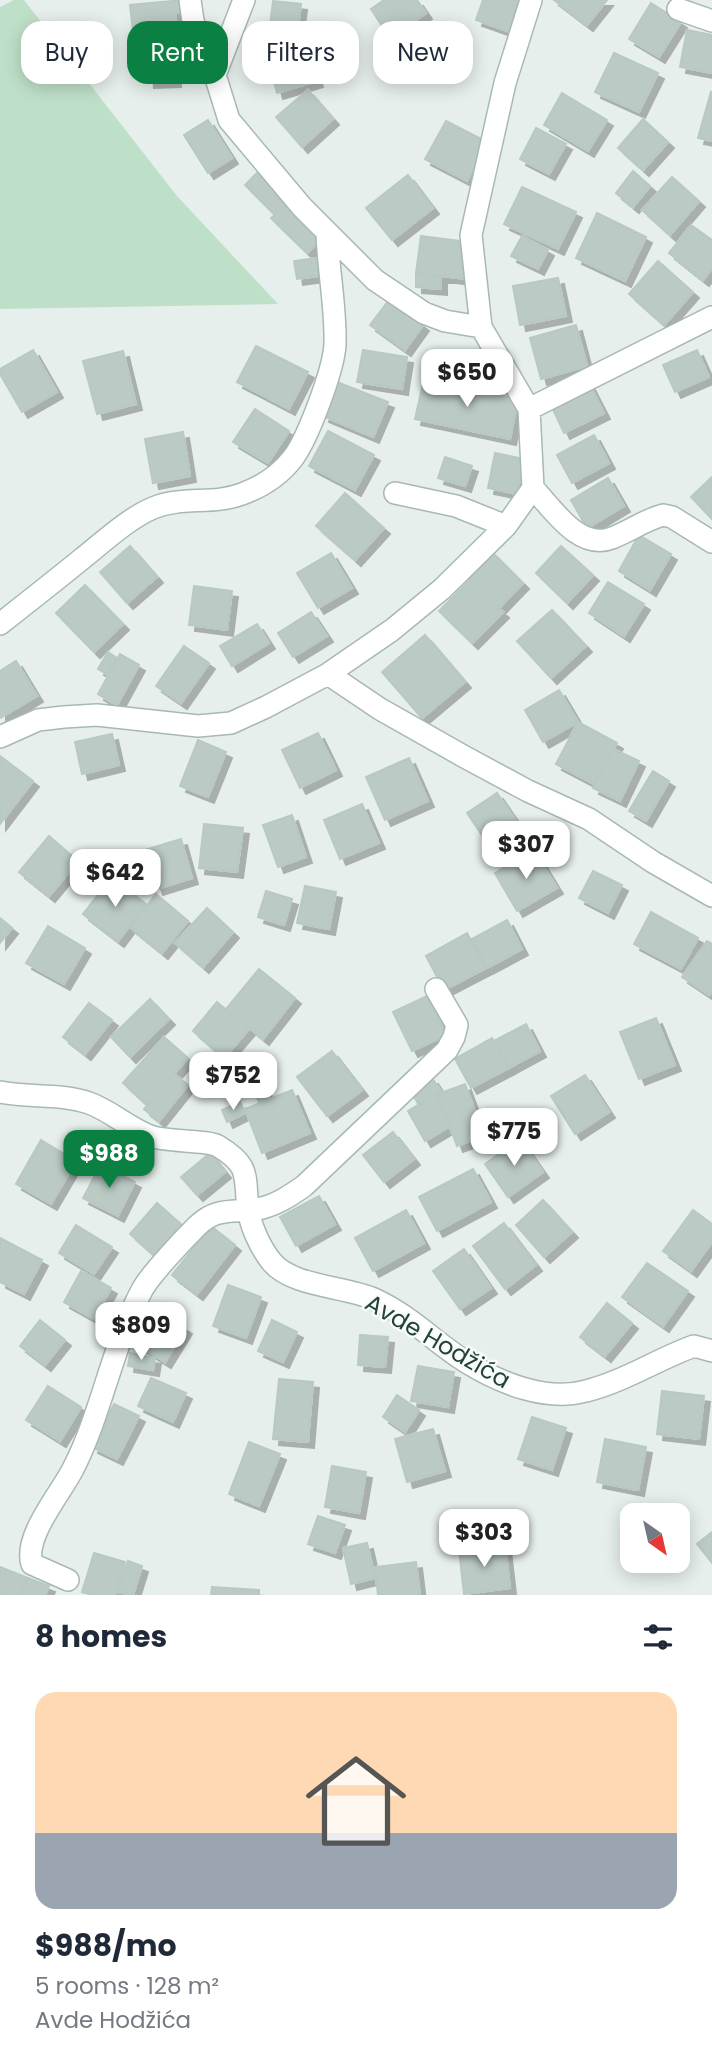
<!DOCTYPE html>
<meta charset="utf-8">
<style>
:root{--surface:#fff;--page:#f2f2f3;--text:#1f2937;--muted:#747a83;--line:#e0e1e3;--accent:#0b8043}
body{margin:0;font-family:Poppins,sans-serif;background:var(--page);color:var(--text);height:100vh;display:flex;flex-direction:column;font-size:26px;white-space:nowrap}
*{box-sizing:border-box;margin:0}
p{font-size:23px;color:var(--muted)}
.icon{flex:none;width:38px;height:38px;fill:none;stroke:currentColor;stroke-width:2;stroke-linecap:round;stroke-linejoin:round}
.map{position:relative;height:1595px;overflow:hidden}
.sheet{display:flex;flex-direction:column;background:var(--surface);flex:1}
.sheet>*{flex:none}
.top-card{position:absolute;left:21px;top:21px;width:670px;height:63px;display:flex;gap:14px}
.needle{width:46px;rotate:146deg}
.tools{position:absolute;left:620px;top:1503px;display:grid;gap:14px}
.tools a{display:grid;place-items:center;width:70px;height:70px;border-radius:14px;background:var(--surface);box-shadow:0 4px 18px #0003;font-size:35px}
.price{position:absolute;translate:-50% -60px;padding:0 16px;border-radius:14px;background:#fff;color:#222;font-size:23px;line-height:46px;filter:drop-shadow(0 2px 4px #0008)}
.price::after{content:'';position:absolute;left:50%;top:42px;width:21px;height:16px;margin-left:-10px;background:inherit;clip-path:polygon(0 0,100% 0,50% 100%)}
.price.active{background:var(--accent);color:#fff}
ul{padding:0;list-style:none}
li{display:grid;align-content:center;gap:14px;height:371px;padding:0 35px}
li+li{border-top:2px solid var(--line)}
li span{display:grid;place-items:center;height:217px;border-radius:21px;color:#555}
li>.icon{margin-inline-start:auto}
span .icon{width:126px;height:126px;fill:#fffc;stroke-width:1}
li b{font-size:30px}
h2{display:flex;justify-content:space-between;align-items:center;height:84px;padding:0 35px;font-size:30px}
.pill{padding:0 24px;border-radius:21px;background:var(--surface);box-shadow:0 4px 18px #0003;font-size:24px;line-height:63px}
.pill.active{background:var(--accent);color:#fff}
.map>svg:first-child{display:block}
.green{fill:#bfe0c8}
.building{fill:#bbcac4;stroke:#b8c9c2;stroke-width:2;filter:url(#shadow)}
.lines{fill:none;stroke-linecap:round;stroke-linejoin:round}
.street-casing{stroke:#a8b8b2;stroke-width:24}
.street{stroke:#fff;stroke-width:21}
.labels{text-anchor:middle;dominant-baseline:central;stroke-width:5;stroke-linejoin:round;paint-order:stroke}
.street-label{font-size:24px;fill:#24423a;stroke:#f7fbf9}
</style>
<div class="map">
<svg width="712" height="1595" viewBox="0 0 712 1595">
<defs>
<filter id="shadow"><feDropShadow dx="6" dy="6" stdDeviation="0" flood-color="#0004"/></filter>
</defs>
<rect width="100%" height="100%" fill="#e6efeb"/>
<!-- green -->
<path class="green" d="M14,0h10l153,196 101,108 -278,5v-302z"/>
<!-- building -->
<path class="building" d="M183,0l1,13h-9l4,31 -44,5 -5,-44z
M384,0h33l9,13 -36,25 -19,-29z
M483,0h38l-11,32 -34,-12z
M554,0h53l-20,25z
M273,1l28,3 -5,40 -28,-3z
M651,3l30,19 -22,35 -30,-18z
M687,30l25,5v38l-32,-6z
M614,53l44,20 -19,39 -44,-20z
M310,58l7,23 -40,12 -6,-23z
M174,66l1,15 -27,1 -1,-15z
M308,90l25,29 -31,28 -26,-30z
M711,92l1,1v48l-14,-3z
M562,93l45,27 -19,31 -44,-26z
M643,119l25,23 -25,28 -25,-22z
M208,120l24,38 -24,15 -24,-38z
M446,121l41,21 -20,39 -42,-22z
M536,128l30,16 -17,30 -29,-15z
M259,171l62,68 -14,14 -36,-35 4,-3 -30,-30z
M633,171l17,15 -17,21 -17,-14z
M408,175l25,33 -41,32 -26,-32z
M672,177l27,24 -29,34 -28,-25z
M522,187l54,25 -18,37 -54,-25z
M597,213l49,24 -21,44 -49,-23z
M691,225l21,15v28l-9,12 -34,-27z
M421,236l48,6 -4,37 -49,-6z
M522,236l26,14 -10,19 -27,-13z
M316,258l3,18 -22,3 -3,-18z
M658,261l35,31 -29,33 -35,-31z
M416,273l25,3v13l-25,-2z
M558,278l8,38 -46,9 -7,-39z
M389,300l34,25 -18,25 -35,-25z
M576,325l11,41 -46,13 -11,-41z
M256,346l52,26 -19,37 -52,-27z
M33,350l24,42 -35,20 -22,-38v-5z
M363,350l44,7 -5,32 -45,-7z
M697,350l12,27 -34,15 -12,-27z
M123,351l13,53 -39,10 -14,-53z
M424,379l94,20 -8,40 -95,-20z
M337,382l51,20 -15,35 -50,-21z
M589,384l15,29 -40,20 -14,-30z
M255,409l34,22 -21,32 -35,-21z
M328,431l46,24 -19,35 -46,-24z
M183,432l7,44 -37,7 -8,-44z
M594,435l15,28 -37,20 -15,-28z
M495,453l29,6 -7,35 -29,-6z
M445,457l27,9 -7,20 -27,-8z
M712,477v42l-21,-22z
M608,478l16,28 -37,22 -16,-28z
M345,493l39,35 -29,32 -39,-34z
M639,535l32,19 -21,36 -31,-19z
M130,546l27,31 -30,26 -27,-31z
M561,546l32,29 -26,28 -31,-30z
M492,552l31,31 -24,25 -31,-31z
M331,553l21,35 -34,20 -21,-35z
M470,580l33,32 -31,31 -33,-32z
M608,582l36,22 -20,32 -35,-23z
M85,585l38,39 -29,28 -38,-39z
M194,586l38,5 -5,39 -38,-5z
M552,610l34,36 -35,32 -34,-37z
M311,612l16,24 -34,21 -15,-24z
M257,624l12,19 -37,23 -12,-20z
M425,635l40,47 -43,36 -40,-46z
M184,646l25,17 -28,40 -25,-17z
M108,652l9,6 -11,16 -8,-5z
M120,654l19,11 -22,40 -19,-11z
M16,661l21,35 -37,22v-47z
M559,690l19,32 -35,20 -18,-32z
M578,722l39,21 -23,41 -38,-20z
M318,733l18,37 -36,18 -18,-38z
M112,734l7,31 -37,9 -7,-32z
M198,740l28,12 -18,45 -28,-11z
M613,749l26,12 -19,40 -27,-13z
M0,756l33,25 -33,43z
M409,758l19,43 -43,19 -19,-43z
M653,771l16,10 -23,40 -17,-10z
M497,793l19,28 -30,20 -19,-28z
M362,804l17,39 -39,16 -16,-39z
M292,815l14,42 -28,10 -15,-42z
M204,824l39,4 -6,44 -38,-4z
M49,836l29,25 -29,35 -30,-24z
M181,839l11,39 -35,11 -12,-39z
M534,850l23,38 -40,23 -22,-38z
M593,871l29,14 -14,28 -29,-15z
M112,877l34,27 -28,37 -35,-27z
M305,886l31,6 -7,37 -32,-6z
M266,891l26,8 -8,26 -26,-8z
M156,894l32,27 -26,32 -32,-26z
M207,908l26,24 -30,35 -28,-24z
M651,912l47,26 -17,31 -47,-25z
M0,918l12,10 -12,15z
M507,920l15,29 -35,19 -15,-29z
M48,926l37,22 -21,36 -38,-21z
M467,933l19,35 -42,22 -18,-34z
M707,941l5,3v48l-3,3 -27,-18z
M259,969l36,29 -32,41 -37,-30z
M427,996l19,39 -34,16 -19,-39z
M150,999l19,20 -39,38 -19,-20z
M217,1002l32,27 -25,29 -31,-27z
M89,1003l23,17 -27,34 -22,-17z
M656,1018l19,47 -36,14 -19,-47z
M526,1024l14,27 -31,17 -15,-27z
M164,1037l24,21 -41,47 -24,-22z
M492,1038l17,30 -38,20 -16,-29z
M332,1051l30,39 -35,26 -30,-39z
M174,1074l14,11 -29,36 -15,-12z
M585,1075l24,37 -34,22 -24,-38z
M432,1078l9,13 -22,14 -8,-13z
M263,1083l6,16 -10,4 -6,-17z
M465,1084l19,52 -27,10 -19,-52z
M292,1090l18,43 -48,20 -17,-44z
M436,1094l14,32 -25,15 -17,-30z
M240,1102l5,11 -18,9 -5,-12z
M393,1132l21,27 -30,23 -21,-27z
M520,1139l23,33 -35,25 -23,-33z
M41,1140l35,21 -25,43 -35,-20z
M210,1153l15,19 -28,23 -16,-18z
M101,1164l34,18 -17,34 -35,-18z
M473,1169l18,33 -54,29 -18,-34z
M319,1196l16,28 -39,22 -16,-29z
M543,1200l29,32 -28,25 -28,-32z
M157,1203l25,22 -27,31 -25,-22z
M406,1210l18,33 -51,28 -18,-33z
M693,1210l19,14v18l-21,29 -28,-20z
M504,1223l32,42 -31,24 -32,-43z
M76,1225l36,22 -18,27 -35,-21z
M211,1226l24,19 -38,49 -25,-19z
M0,1238l42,22 -18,34 -24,-12z
M464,1249l27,39 -31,21 -27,-38z
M647,1263l41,28 -25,35 -41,-29z
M81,1271l30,17 -17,31 -30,-17z
M228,1285l33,12 -15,41 -33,-12z
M607,1303l25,20 -27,33 -25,-19z
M155,1308l31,20 -21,34 -32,-20z
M40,1320l25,20 -20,25 -25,-19z
M272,1320l25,12 -14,30 -25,-11z
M360,1335l28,2 -3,30 -27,-2z
M130,1353l25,5 -2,12 -25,-4z
M418,1366l36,6 -6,35 -37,-6z
M151,1378l35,15 -13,29 -35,-16z
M279,1379l34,3 -5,60 -35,-3z
M48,1386l33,21 -21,34 -34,-21z
M662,1391l42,5 -5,43 -42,-5z
M397,1395l22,15 -14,22 -22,-15z
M114,1404l25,12 -22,43 -25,-12z
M532,1417l34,11 -14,42 -34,-11z
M433,1429l12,42 -38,11 -12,-43z
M605,1439l41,8 -8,43 -41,-8z
M249,1442l31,12 -21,52 -30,-12z
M332,1466l34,6 -7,41 -34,-6z
M318,1516l27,9 -10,28 -27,-9z
M712,1532v31l-15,-19z
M367,1543l8,35 -24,6 -8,-36z
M505,1545l5,43 -46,6 -5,-44z
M94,1553l31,9 -10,33h-23l-10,-3z
M128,1561l14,5 -9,29 -15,-3z
M416,1562l4,33h-42l-3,-28z
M0,1567l28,11 -7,17h-21z
M28,1578l21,8 -4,9h-24z
M212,1587l47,3v5h-48z"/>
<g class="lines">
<defs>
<path id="street" d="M190,0l3,21 22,54
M244,0l-29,75 14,45 73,87 73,73 49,33 21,8 36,6
M678,9l34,12
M529,409l183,-92
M533,488c19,20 46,63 79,50 18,-7 33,-18 51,-23l9,2 40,25
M395,493l61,13 50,20
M0,624c28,-22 56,-44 83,-66 20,-16 46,-40 70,-50 29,-12 60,-3 89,-14 19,-7 38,-19 51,-36 15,-20 41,-89 42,-114 1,-38 -7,-74 -8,-112
M328,674l52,35 83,47 65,35 61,28 64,43 59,34
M0,737l38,-17 26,-3 33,-2 101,11 33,-3 35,-16 62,-33 64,-44 50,-41 64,-63 27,-38 -4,-79 -48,-82 -10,-92 34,-152 26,-83
M0,1092c29,6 60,1 89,11 22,8 40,25 61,33 16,6 58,4 68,10 33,20 26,29 30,62 2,17 12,39 23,53 20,26 74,25 103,38 37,17 59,42 92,63 34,21 80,40 120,29 37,-9 72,-32 108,-45l18,5
M68,1580l-36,-16c-9,-27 29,-71 41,-95 29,-57 39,-122 69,-179 8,-15 42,-51 55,-64 22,-21 39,-12 65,-18 16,-4 29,-13 42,-22l143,-136 7,-13 3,-12 -21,-36"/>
</defs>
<!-- street casing -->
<use href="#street" class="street-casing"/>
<!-- street -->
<use href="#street" class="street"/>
</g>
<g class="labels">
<!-- street labels -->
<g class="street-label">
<text transform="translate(438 1341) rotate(30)">Avde Hodžića</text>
</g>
</g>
</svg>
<div class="tools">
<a><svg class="needle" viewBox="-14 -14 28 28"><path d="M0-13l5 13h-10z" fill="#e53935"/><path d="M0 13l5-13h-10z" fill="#747a83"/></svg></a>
</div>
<b class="price" style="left:467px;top:409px">$650</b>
<b class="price" style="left:526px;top:881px">$307</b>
<b class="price" style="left:115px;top:909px">$642</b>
<b class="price" style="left:233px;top:1112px">$752</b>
<b class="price" style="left:514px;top:1168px">$775</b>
<b class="price active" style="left:109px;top:1190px">$988</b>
<b class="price" style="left:141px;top:1362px">$809</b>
<b class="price" style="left:484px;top:1569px">$303</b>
<div class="top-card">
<a class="pill">Buy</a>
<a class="pill active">Rent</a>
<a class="pill">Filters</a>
<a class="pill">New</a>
</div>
</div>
<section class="sheet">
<h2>8 homes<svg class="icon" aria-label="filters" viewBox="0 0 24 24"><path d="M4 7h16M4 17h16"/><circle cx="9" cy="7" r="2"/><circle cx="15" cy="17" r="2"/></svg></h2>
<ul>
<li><span style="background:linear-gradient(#ffd9b3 65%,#9aa5b1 0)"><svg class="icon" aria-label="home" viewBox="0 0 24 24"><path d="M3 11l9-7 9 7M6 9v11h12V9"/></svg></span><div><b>$988/mo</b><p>5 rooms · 128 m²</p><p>Avde Hodžića</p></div></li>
</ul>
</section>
